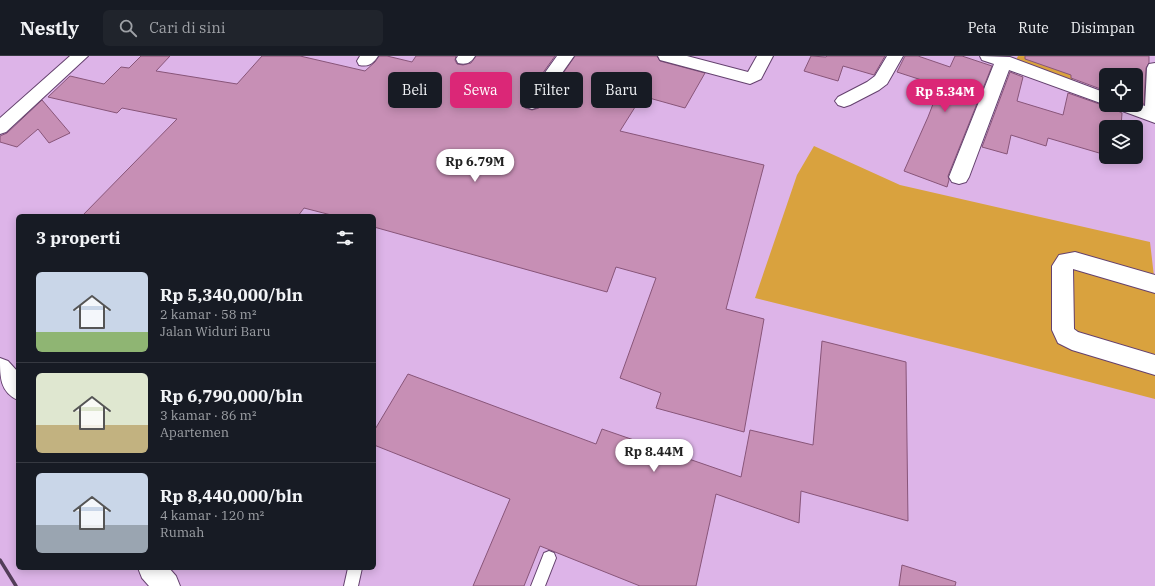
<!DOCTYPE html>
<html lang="id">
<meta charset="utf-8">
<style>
:root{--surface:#171b24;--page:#20242c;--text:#f1f3f6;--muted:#9ea1a6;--line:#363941;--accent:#db2777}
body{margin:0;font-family:"IBM Plex Serif",serif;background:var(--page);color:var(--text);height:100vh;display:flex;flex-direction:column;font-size:15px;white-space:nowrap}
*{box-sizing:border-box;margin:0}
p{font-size:13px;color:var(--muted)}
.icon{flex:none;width:22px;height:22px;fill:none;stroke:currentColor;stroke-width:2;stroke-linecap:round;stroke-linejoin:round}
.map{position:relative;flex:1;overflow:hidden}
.details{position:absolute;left:16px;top:158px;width:360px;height:356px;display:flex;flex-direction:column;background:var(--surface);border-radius:6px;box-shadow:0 2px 10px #0003}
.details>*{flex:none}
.banner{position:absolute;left:388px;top:16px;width:380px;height:36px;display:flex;gap:8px}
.fabs{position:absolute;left:1099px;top:12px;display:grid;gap:8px}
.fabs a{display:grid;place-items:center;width:44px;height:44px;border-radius:6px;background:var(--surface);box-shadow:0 2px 10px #0003;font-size:20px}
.price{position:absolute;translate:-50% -34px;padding:0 9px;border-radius:14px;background:#fff;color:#222;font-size:13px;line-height:26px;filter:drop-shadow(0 1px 2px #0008)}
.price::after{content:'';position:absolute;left:50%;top:24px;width:12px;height:9px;margin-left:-6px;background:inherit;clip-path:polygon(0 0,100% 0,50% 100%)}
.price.selected{background:var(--accent);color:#fff}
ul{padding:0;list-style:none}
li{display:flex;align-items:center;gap:12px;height:100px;padding:0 20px}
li+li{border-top:1px solid var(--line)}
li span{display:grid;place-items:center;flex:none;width:112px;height:80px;border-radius:6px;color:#555}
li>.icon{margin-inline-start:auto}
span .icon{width:48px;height:48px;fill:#fffc;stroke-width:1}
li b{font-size:17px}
h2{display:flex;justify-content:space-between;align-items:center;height:48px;padding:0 20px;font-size:17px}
.tag{padding:0 14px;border-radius:6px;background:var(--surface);box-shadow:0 2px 10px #0003;font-size:14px;line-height:36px}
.tag.selected{background:var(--accent);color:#fff}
header{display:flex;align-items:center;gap:24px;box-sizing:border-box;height:56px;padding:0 20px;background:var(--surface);border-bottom:1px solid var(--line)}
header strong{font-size:19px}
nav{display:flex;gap:22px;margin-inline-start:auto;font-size:14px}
.search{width:280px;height:36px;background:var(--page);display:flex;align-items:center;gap:10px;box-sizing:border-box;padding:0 14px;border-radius:6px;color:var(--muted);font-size:15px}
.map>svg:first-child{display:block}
.green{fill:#d9a23e}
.building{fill:#c78fb5;stroke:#885579}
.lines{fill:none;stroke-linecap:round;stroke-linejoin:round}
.service-casing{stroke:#64416e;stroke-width:2}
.minor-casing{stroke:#64416e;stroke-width:2}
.tertiary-casing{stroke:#64416e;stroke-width:2}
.service{fill:#fff;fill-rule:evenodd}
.minor{fill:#fff;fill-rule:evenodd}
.tertiary{fill:#fff;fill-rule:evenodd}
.rail{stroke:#533d59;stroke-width:3.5}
</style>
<header>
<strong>Nestly</strong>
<div class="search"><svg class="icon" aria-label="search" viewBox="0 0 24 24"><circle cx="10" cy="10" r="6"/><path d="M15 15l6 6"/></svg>Cari di sini</div>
<nav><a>Peta</a><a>Rute</a><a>Disimpan</a></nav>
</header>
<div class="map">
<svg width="1155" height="530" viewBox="0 0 1155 530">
<rect width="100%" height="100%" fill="#ddb4e8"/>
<!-- green -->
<path class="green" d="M1018,0h84l-24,5 -5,19 -57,-20z
M814,90l86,39 250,57 5,43v114l-178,-46 -222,-55 42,-123z"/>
<!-- building -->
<path class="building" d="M141,0h29l-14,15 81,13 25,-28h38l65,15 10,-9 4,-6h8l25,6 4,-6h40l-1,4 2,4 6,1 8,-2 5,-7h79l-33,46 3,6 7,2 7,-2 36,-52h82l3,5 45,12 -20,35 -43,-12 -22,35 144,34 -38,144 38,10 -20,113 -88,-24 5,-15 -41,-15 36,-100 -40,-11 -9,25 -233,-65v-11h-39l-31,-8 -6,8h-216l95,-97 -55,-11 -5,5 -69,-16 22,-21 34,8 17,-17 8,1z
M811,0l15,1 1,-1h58l-11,19 -31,-9 -5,15 -34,-10z
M905,0h13l32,11 5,-11h7l30,10 -44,110 1,4 -2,7 -43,-16 24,-54 12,-31 -43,-14z
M1025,0h124v7l-3,5 -2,36 -8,-2v-27h-30v16l-35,-13v-3l-46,-16z
M1010,16l13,5 -6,24 46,14 5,-22 37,13 8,-1 3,5 6,3 -1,14h-15v28l-58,-17 -2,8 -35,-11 -4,19 -25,-7z
M42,44l28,33 -21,10 -11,-14 -21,18 -17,-5v-6l7,-3z
M822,285l84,21 2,159 -107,-30 -2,32 -83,-29 -20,92h-56l-100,-40 -16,40h-51l37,-87 -136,-54v-14l34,-57 188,70 6,-15 139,48 9,-47 63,15z
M902,509l54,17 -1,4h-56z"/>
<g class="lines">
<defs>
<path id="service" d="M549,495l5,2 2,5 -11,28h-14l13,-33z
M348,512h14l-4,18h-14z"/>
<path id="minor" d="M70,0h18l-82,76 -6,2v-16z
M360,0h18c-5,8 -10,11 -19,9l-2,-4z
M458,0h17c-4,7 -9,9 -17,7l-2,-4z
M557,0h17l-36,51 -6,2 -6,-2 -3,-4 3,-4z
M658,0h29l61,16 9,-16h16l-12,23 -11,5 -90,-24z
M887,0h16l-16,28 -8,6 -29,15 -6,2 -6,-2 -3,-4 3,-4 29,-15 8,-6z
M980,0l30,1 96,36v12l-97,-35 -40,107 -3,5 -7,2 -7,-2 -3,-5 45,-113 -12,-4z
M1155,7v60l-38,-14 -3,-4h22v-2l9,3 2,-38 2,-4z
M1075,196l80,23v18l-82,-24 1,60 4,3 77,23v20l-83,-25 -14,-7 -6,-13v-64l7,-11z"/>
<path id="tertiary" d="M0,302l8,3 10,11v28c-18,-8 -18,-23 -18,-42z
M138,512h31l7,8 4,10h-31l-7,-8z"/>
</defs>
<!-- service casing -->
<use href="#service" class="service-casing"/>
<!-- minor casing -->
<use href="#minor" class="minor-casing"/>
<!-- tertiary casing -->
<use href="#tertiary" class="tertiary-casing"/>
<!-- service -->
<use href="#service" class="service"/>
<!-- minor -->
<use href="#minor" class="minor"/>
<!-- tertiary -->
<use href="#tertiary" class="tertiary"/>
<!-- rail -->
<path class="rail" d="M0,504l16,26"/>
</g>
</svg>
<div class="fabs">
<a><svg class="icon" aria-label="locate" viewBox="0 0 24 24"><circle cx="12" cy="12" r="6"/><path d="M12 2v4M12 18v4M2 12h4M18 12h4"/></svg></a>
<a><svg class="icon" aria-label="layers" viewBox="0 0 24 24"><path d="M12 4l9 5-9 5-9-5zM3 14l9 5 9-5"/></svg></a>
</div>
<b class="price selected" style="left:945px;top:57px">Rp 5.34M</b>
<b class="price" style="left:475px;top:127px">Rp 6.79M</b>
<b class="price" style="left:654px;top:417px">Rp 8.44M</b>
<div class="banner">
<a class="tag">Beli</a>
<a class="tag selected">Sewa</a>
<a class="tag">Filter</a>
<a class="tag">Baru</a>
</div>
<section class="details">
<h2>3 properti<svg class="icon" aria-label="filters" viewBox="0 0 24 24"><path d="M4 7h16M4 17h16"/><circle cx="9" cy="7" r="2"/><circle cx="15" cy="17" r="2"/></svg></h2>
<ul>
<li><span style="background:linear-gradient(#c9d6e8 75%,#8fb573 0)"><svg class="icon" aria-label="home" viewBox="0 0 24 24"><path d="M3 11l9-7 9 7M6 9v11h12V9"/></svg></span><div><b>Rp 5,340,000/bln</b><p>2 kamar · 58 m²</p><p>Jalan Widuri Baru</p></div></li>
<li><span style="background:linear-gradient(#dfe7d0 65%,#c2b280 0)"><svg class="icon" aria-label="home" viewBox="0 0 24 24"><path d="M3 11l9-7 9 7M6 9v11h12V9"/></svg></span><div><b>Rp 6,790,000/bln</b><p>3 kamar · 86 m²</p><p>Apartemen</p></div></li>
<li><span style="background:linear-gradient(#c9d6e8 65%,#9aa5b1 0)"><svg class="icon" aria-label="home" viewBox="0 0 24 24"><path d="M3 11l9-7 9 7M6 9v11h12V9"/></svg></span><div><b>Rp 8,440,000/bln</b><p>4 kamar · 120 m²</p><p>Rumah</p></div></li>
</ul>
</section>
</div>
